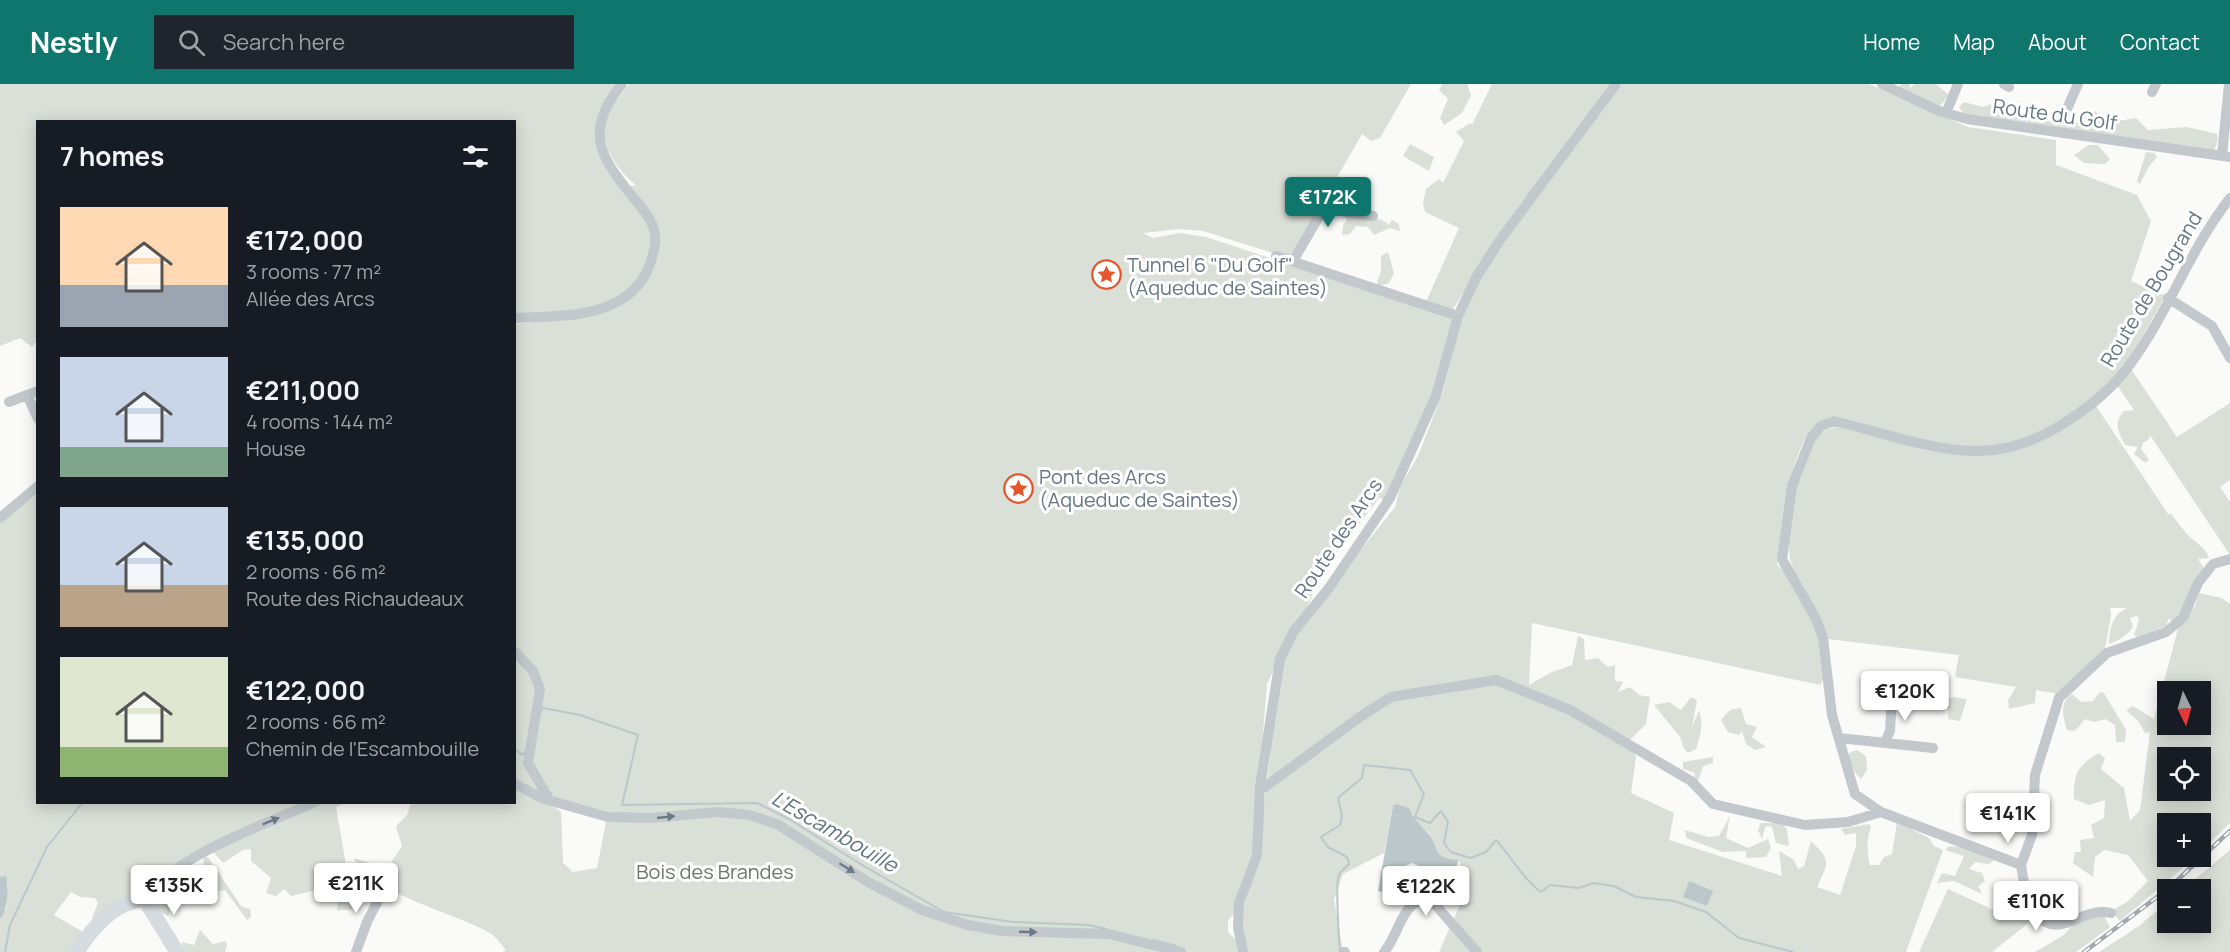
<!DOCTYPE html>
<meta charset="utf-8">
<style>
:root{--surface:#171b24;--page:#20242c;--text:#f1f3f6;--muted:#9ea1a6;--accent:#0f766e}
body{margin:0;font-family:Manrope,sans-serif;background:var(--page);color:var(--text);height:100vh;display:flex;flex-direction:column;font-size:22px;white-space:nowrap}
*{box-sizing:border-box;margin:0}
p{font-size:20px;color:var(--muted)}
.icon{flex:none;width:33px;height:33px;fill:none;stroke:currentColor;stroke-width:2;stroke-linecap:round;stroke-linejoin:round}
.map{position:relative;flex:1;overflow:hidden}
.sheet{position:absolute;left:36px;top:36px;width:480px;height:684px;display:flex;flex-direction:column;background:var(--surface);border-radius:0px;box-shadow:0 3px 15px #0003}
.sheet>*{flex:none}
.needle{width:39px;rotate:175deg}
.tools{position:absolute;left:2157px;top:597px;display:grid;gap:12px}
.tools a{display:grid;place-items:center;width:54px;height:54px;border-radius:0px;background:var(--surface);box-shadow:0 3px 15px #0003;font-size:30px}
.price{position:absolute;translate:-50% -51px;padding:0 14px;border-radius:6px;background:#fff;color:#222;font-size:20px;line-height:39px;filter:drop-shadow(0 2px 3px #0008)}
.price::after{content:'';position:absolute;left:50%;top:36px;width:18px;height:14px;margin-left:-9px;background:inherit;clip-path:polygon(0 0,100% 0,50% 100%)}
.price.selected{background:var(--accent);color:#fff}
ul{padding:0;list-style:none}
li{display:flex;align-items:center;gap:18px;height:150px;padding:0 24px}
li span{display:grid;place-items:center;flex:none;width:168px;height:120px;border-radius:0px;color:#555}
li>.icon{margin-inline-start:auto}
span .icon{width:72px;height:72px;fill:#fffc;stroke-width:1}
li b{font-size:26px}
h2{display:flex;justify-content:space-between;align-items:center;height:72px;padding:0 24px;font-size:26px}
header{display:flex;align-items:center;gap:36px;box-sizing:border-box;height:84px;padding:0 30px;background:var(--accent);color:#fff}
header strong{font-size:28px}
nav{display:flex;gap:33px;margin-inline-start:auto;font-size:21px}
.search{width:420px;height:54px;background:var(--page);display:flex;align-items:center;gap:15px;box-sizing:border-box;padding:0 21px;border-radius:0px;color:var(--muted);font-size:22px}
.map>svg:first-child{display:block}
.green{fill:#dadfd7;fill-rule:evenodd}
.water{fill:#bbc7cb}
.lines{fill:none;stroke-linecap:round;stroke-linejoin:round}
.stream{stroke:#bbc7cb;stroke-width:2}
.street{stroke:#c3c8cc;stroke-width:10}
.secondary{stroke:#d6dbdf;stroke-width:15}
.rail-casing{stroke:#a2aab0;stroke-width:4.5}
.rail{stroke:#fff;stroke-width:2;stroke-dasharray:7;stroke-linecap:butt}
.oneway{fill:#6a7a87}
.labels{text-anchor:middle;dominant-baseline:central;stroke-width:6;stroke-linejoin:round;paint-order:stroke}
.street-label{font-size:20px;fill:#657683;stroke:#fff}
.poi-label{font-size:20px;fill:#657683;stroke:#fff;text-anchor:start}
.park-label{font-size:20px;fill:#687a64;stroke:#fff}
.water-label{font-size:21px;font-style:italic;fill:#60757c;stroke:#fff}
</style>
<header>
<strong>Nestly</strong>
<div class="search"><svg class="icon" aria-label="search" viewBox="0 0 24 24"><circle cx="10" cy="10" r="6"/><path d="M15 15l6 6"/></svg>Search here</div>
<nav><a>Home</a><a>Map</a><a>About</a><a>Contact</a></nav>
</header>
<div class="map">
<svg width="2230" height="868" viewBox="0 0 2230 868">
<rect width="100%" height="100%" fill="#fafaf8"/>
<!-- green -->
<path class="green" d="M0,0h625c-30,42 -40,61 -4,104l15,-3c-18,-13 -41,-47 -29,-70 6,-11 15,-21 22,-31h782l-31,54 -9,3 -9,-7 -70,122h-10l-79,-25 -24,-2 -36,4 10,5 27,-5 26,4 245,81 3,4 -14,50 -4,24 -44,103 -8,3 -4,-5c-25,34 -70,81 -74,122l89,-112 6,-22 17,-29 25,-64 18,-72 19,-42 24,-40 80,-106 -90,112 -41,65 -28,-5 34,-76 -34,-16 -2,-9 3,-14 13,-10 4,4 21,-42 -8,-9 14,-9 2,2 20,-41h377l99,43 88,13v25l81,30 14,26 -20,60 34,15c-15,27 -29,54 -48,79 -28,37 -82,69 -128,72 -51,3 -104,-19 -153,-31 -10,2 -20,8 -27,17 -19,23 -28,100 -32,132 23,14 62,96 43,120l-288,-62 -3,62 23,-13 20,-7 6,-29 6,3 1,21 13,-2 10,9 7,-2v16l8,1 -5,10 12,-5 9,8 11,2 -4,27 -17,17 7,16 -5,36 43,20 -5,27 113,36 -3,-25 15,9 4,9 6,-3 7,-25c21,20 17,22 6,46l23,8 16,-49v-13l-11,2 -4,-6 28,-5 2,3c-5,13 -4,25 -1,38h9l5,-8 8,-3 5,-32 32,16 5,8 9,4 -37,102h-467l30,-67 -10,-25c-24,-2 -18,-7 -28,-23 -8,-13 -26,-22 -38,-31l-9,47 -41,21 -9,25 9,53h-96l-6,-20 2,-23 13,-42 14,-110 4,-72 10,-38 -17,37 -14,168 -15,40 -4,22 -6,6v12l9,9 1,11h-735l3,-2c-5,-6 -10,-13 -16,-17 -32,-19 -123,-41 -136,-75l33,11 15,-23 -6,-20 11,-11 4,-12 103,-1 1,-478 73,-7 24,-10 -48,9 -46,2 -3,-5 -1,-191h-476l-1,218 -5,7 -12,-9 -20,8zM554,714l60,15 11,8 -19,1 -9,46 -24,4 -10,-9 -2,-51 -10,-7z
M1442,0h25l4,11 -9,18 -18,12 -4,-7 8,-19 -9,-9z
M1901,0h9v4l5,-4h21l13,11 -10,12 -41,-18z
M1964,18l19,5 12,-4c19,10 40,11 59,21l13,-11 15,6 11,-8 25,10 18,-3 12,12 39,-3 30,7 1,6 -4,11 -247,-33 -8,-11z
M1410,60l24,13 -5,14 -26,-15z
M2089,61h9l12,14 -5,5 -21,-1 -10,-8z
M2146,68l8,1 3,4 -8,9 -9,18 -3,-3z
M1342,106l7,4 3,16c11,9 27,5 37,15l3,-5 7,4 1,7 -10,-3 -16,7 -6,-8 -12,-1 -6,8 -8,1 1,-9 4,-7 -16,-13v-10z
M1388,168l6,21 -5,10 -10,3 -2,-4 4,-11v-15z
M2131,285l46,68 53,-34v77l-10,7 10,15v53l-80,-120 -1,4 -6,4 -2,6 8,11 -4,3 -11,-9 4,-7 -13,-2c-7,-14 -12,-21 -1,-34l10,-1 -17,-25z
M2096,322l72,108h3c5,6 10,13 15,19 8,9 19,13 23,25l-11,1 7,11 -21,41 -11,12 -4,-5 -3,8 -29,11 -3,-2 5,-15 -2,-4 -7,2 3,9c-7,9 -13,13 -24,17 1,-16 3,-29 18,-36h-17l1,7 -7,39 -46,40 -22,-4 -1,13 -26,6 -1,-9 8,-13 -61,-10 4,-22 -131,-16c-9,-25 -32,-58 -38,-80 -5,-23 9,-104 24,-121 10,-10 21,-11 34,-12l147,26z
M37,410l1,308 309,1 -11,4 13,75 -58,14 -7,-7 -8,7 -10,-3 5,-15 -20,-17v-12l-8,1 -20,13 -14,-16 -66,49 -49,28 -2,-6 6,-15 -3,-5 -15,-1 -9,-5 -17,23 29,17 -12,20h-71v-33l6,-11 2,-25 -8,-6v-355z
M2199,509l23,5 8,6v219l-29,29 -1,-28h-32v32l28,1 -76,64 -9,-10 16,-9 21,-21 -20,-26 -24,-5 -9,7 -2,20 -20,-14 2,-11h6l-1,-12 14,-2 -3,-13 13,-7 1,-18 -16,5 -15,-6c-1,-24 3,-34 25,-46l6,5 -4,11 23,19 6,33 10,-11 10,-78 -5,1 -7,-12 -12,-11 7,-4 21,13 24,-90 17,-23zM2168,608h32v32h-32zM2168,674h32v32h-32z
M2100,608l4,1 22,37 -1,12h-9l-1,-17 -10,-6 -11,3 -9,-3 -10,12 -8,-1c-4,-14 -8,-27 5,-36l9,8 12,-1z
M1691,613l6,3 -5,27 7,-16c5,12 1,27 -3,38l-8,4 -4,-4 -4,-12 -26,-32 15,-3 12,8z
M1954,613l13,2 -7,22 -12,-2v-20z
M1741,624l5,16 11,3 -5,10 14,10 -11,3 -9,-6 -4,-13 -3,4 -11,-3 -7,-12 9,-10z
M1857,666l9,6 1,14 -6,9c-8,-8 -12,-14 -12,-26z
M1713,673v6l-10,3 -6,18 -3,-3 1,-8 -12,-4v-7z
M1730,732l-4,22 22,10 20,-9 3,9 -5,9 -20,1v-7l-23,1 -37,-14 -1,-8 23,7 11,-1z
M1761,739h21l5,6 2,17 -13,-3 -4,-16 -4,-1 -3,1 -3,12 -4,-9z
M1949,762l20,2 25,12 -5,4 -14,-2 -6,7 13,4 3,8 -7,5 4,8 -28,-13 -17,2 5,-10 13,3 9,-20 -19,-6z
M2230,766v102h-131l40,-26 28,-24 1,20h32v-32l-17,-1z
M203,773h5l33,49 9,3 1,8 -4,3 -22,-30 -12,2 -5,-6 5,-10 -9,-9z
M331,803h23l3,12 -5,11h-15l2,-14 -5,3 -6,-4z
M1948,805l48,22 1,-7 26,-7 4,8 -1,8 -12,3 17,5 -39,31h-73z
M164,807c7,9 8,14 4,25l-7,-3 -6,-10 1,-10z
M2080,832h24l6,11 -34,25h-41l29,-17z
M200,846l13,14 12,-3 2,4 -2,7h-41l-2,-10 12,3z"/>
<!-- water -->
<path class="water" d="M1396,720l13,4c5,13 13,17 21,28 11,15 3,22 29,24l-6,14 -13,1 -28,-12 -10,4 -8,16h-3v-4l-6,-1 -3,14 -4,-1 15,-85z
M6,792c3,11 2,34 -6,43v-42z
M1689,797l24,10 -6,15 -24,-9z"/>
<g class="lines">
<!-- stream -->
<path class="stream" d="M541,628l2,-4 37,7 58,20 -16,70 135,-2 32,16 73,46 82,47 69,10 76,3 17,4
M514,665l9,6 2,-4
M1153,856l23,6
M5,868l5,-27 37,-78 36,-45
M1340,868c-1,-12 -5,-71 -1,-77 2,-4 7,-8 10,-11l-2,-7 -19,-10 -7,-10 19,-12 2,-9 -4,-18 24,-20 2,-13 46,5 14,24 -9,23 15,6 11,-12 7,11 -4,21 7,9 19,6 16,-6 10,-12c15,16 27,39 45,52l9,-7 29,3 14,-5 21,3 22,11 38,4 32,11 33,26 54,14"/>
<!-- street -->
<path class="street" d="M1882,0l57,27 28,8 263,38
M2004,0l5,3
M2152,8l4,-8
M2067,25l11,-25
M1946,29l12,-29
M2222,72l7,-72
M1276,172l182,60
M1293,177l28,-48 7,-4 45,7
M2168,214l44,28 18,32
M514,234c50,-2 119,1 137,-57 3,-10 6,-20 3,-31 -3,-13 -14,-24 -22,-34 -34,-42 -47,-66 -10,-112
M38,307l-11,4 11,24
M9,318l18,-7
M0,434l38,-32
M514,567l19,20 7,18 -12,74 21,36
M1872,608l20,2 -2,37 -5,11
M1839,654l94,10
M514,699l27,15 67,19 42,1 68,-6 31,3 28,9 91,58 54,28 46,15 34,6 107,3 72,18
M1260,703h5l92,-68 34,-22 105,-17 74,30 121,71 22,23 92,21 43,-3 33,-10 140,53 11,-30 3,-60 24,-77 48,-45 59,-21 17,-14 15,-35 15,-19 17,-5
M1881,728l-26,-18 -23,-79 -9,-77 -7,-19 -34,-60 10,-73 19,-48 10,-12 14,-5c45,11 92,28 138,30 31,1 57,-8 83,-23 29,-17 56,-38 75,-65 38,-52 59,-114 99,-165
M2021,781c3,22 11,69 45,58 15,-5 28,-14 45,-10
M145,816c26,-44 124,-77 170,-98
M356,868l11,-30 17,-33
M1243,868l-5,-25 1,-24 18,-48 3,-68 20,-128 14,-28 35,-43 61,-90 46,-102 22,-80 19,-40 23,-36 116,-156
M1344,868h1
M1384,868c16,-18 18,-56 47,-52l46,52"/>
<!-- secondary -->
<path class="secondary" d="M77,868c14,-23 39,-52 68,-52l32,52"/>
<defs>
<path id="rail" d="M2084,868l85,-64 61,-57"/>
</defs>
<!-- rail casing -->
<use href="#rail" class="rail-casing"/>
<!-- rail -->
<use href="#rail" class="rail"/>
</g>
<!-- one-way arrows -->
<defs><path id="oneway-solid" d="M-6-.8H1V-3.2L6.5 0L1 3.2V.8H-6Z" transform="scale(1.5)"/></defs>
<g class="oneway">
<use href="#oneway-solid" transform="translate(666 733) rotate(-6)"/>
<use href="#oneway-solid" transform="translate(271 737) rotate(-22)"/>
<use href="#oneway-solid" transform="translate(847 784) rotate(32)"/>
<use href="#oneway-solid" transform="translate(1028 848) rotate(2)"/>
</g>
<!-- icons -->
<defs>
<symbol id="sight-ring" viewBox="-11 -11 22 22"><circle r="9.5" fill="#fff" stroke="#e4572e" stroke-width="1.5"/><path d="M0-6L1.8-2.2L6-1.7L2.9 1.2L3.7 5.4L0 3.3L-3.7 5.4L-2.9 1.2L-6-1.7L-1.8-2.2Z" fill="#e4572e"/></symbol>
</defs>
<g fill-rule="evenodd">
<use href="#sight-ring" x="1090" y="174" width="33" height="33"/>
<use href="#sight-ring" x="1002" y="388" width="33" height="33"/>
</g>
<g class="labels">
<!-- street labels -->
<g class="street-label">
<text transform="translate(2055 30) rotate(8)">Route du Golf</text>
<text transform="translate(2151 205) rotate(-59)">Route de Bougrand</text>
<text transform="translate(1338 454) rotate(-56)">Route des Arcs</text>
</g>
<!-- poi labels -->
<g class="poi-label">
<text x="1127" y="180">Tunnel 6 "Du Golf"<tspan x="1127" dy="23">(Aqueduc de Saintes)</tspan></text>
<text x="1039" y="392">Pont des Arcs<tspan x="1039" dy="23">(Aqueduc de Saintes)</tspan></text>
</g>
<!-- park labels -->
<g class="park-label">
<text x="715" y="787">Bois des Brandes</text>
</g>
<!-- water labels -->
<g class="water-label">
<text transform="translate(835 747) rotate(30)">L'Escambouille</text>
</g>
</g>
</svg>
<div class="tools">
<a><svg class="needle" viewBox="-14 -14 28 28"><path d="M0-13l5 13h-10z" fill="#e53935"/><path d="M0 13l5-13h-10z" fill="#9ea1a6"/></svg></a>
<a><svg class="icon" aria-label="locate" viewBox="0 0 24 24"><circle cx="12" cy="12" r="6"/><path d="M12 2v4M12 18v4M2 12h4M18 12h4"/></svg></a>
<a>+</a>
<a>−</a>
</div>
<b class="price selected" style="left:1328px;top:144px">€172K</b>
<b class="price" style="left:1905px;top:638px">€120K</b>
<b class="price" style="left:2008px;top:760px">€141K</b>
<b class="price" style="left:356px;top:830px">€211K</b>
<b class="price" style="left:174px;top:832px">€135K</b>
<b class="price" style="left:1426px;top:833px">€122K</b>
<b class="price" style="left:2036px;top:848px">€110K</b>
<section class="sheet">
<h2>7 homes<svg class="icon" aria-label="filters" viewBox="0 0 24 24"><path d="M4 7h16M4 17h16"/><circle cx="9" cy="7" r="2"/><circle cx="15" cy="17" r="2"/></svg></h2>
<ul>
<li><span style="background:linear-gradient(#ffd9b3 65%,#9aa5b1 0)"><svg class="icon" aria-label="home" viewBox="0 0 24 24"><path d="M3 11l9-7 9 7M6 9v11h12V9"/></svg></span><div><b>€172,000</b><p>3 rooms · 77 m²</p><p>Allée des Arcs</p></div></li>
<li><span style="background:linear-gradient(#c9d6e8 75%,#7fa58c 0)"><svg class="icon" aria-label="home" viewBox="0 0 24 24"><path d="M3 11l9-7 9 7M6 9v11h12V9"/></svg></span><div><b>€211,000</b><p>4 rooms · 144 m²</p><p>House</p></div></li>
<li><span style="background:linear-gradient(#c9d6e8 65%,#b9a48a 0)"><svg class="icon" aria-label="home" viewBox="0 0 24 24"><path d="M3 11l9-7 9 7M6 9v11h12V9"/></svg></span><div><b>€135,000</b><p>2 rooms · 66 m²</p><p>Route des Richaudeaux</p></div></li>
<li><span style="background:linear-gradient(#dfe7d0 75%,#8fb573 0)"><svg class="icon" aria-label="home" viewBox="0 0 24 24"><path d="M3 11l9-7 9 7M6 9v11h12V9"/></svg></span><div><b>€122,000</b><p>2 rooms · 66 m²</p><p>Chemin de l'Escambouille</p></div></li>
</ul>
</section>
</div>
